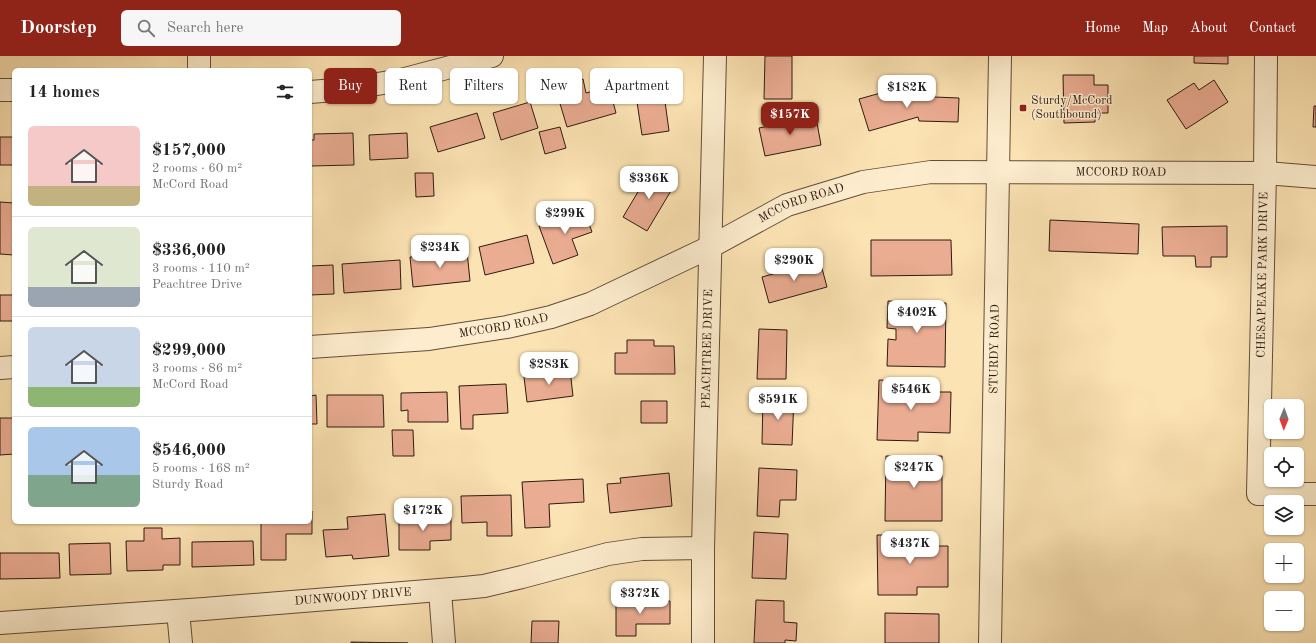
<!DOCTYPE html>
<meta charset="utf-8">
<style>
:root{--surface:#fff;--page:#f6f6f6;--text:#222;--muted:#767676;--line:#e0e0e0;--accent:#8f2418}
body{margin:0;font-family:"Old Standard TT",serif;background:var(--page);color:var(--text);height:100vh;display:flex;flex-direction:column;font-size:15px;white-space:nowrap}
*{box-sizing:border-box;margin:0}
p{font-size:13px;color:var(--muted)}
.icon{flex:none;width:22px;height:22px;fill:none;stroke:currentColor;stroke-width:2;stroke-linecap:round;stroke-linejoin:round}
.map{position:relative;flex:1;overflow:hidden}
.panel{position:absolute;left:12px;top:12px;width:300px;height:456px;display:flex;flex-direction:column;background:var(--surface);border-radius:6px;box-shadow:0 1px 3px #0004}
.panel>*{flex:none}
.banner{position:absolute;left:324px;top:12px;width:380px;height:36px;display:flex;gap:8px}
.needle{width:26px;rotate:181deg}
.controls{position:absolute;left:1264px;top:343px;display:grid;gap:8px}
.controls a{display:grid;place-items:center;width:40px;height:40px;border-radius:6px;background:var(--surface);box-shadow:0 1px 3px #0004;font-size:20px}
.price{position:absolute;translate:-50% -34px;padding:0 9px;border-radius:8px;background:#fff;color:#222;font-size:13px;line-height:26px;filter:drop-shadow(0 1px 2px #0008)}
.price::after{content:'';position:absolute;left:50%;top:24px;width:12px;height:9px;margin-left:-6px;background:inherit;clip-path:polygon(0 0,100% 0,50% 100%)}
.price.current{background:var(--accent);color:#fff}
ul{padding:0;list-style:none}
li{display:flex;align-items:center;gap:12px;height:100px;padding:0 16px}
li+li{border-top:1px solid var(--line)}
li span{display:grid;place-items:center;flex:none;width:112px;height:80px;border-radius:6px;color:#555}
li>.icon{margin-inline-start:auto}
span .icon{width:48px;height:48px;fill:#fffc;stroke-width:1}
li b{font-size:17px}
h2{display:flex;justify-content:space-between;align-items:center;height:48px;padding:0 16px;font-size:17px}
.chip{padding:0 14px;border-radius:6px;background:var(--surface);box-shadow:0 1px 3px #0004;font-size:14px;line-height:36px}
.chip.current{background:var(--accent);color:#fff}
header{display:flex;align-items:center;gap:24px;box-sizing:border-box;height:56px;padding:0 20px;background:var(--accent);color:#fff}
header strong{font-size:19px}
nav{display:flex;gap:22px;margin-inline-start:auto;font-size:14px}
.search{width:280px;height:36px;background:var(--page);display:flex;align-items:center;gap:10px;box-sizing:border-box;padding:0 14px;border-radius:6px;color:var(--muted);font-size:15px}
.map>svg:first-child{display:block}
.building{fill:#eaac92;stroke:#2e1b10}
.lines{fill:none;stroke-linecap:round;stroke-linejoin:round}
.minor-casing{stroke:#624d39;stroke-width:24}
.minor{stroke:#fdedce;stroke-width:22}
.poi-dot{fill:#8f2418;stroke:#fdedce;stroke-width:1.5}
.labels{text-anchor:middle;dominant-baseline:central;stroke-width:3;stroke-linejoin:round;paint-order:stroke}
.poi-label{font-size:12px;fill:#2e1b10;stroke:#fdedce;text-anchor:start}
.street-label{font-size:12px;fill:#2e1b10;stroke:#fdedce}
</style>
<header>
<strong>Doorstep</strong>
<div class="search"><svg class="icon" aria-label="search" viewBox="0 0 24 24"><circle cx="10" cy="10" r="6"/><path d="M15 15l6 6"/></svg>Search here</div>
<nav><a>Home</a><a>Map</a><a>About</a><a>Contact</a></nav>
</header>
<div class="map">
<svg width="1316" height="587" viewBox="0 0 1316 587">
<rect width="100%" height="100%" fill="#fce3b3"/>
<filter id="stains"><feTurbulence type="fractalNoise" baseFrequency=".005" numOctaves="4"/><feColorMatrix values="0 0 0 0 .2 0 0 0 0 .09 0 0 0 0 .02 0 0 0 .5 -.17"/></filter>
<radialGradient id="worn" r=".72"><stop offset=".6" stop-color="#630" stop-opacity="0"/><stop offset="1" stop-color="#630" stop-opacity=".3"/></radialGradient>
<!-- building -->
<path class="building" d="M765,0h27v43h-28z
M1194,0h34v8l-34,-1z
M661,16l8,59 -27,4 -9,-59z
M1063,19h31v10h14v28h-13v9l-31,1z
M583,23l3,14 23,-6 7,26 -49,14 -12,-40z
M1214,24l14,22 -42,27 -19,-29 27,-17 5,7z
M906,30l3,10 50,2 -1,24 -39,-1 -1,-4 -49,14 -10,-32z
M530,46l8,26 -37,12 -8,-27z
M1314,50h2v21h-3z
M477,57l8,25 -47,14 -8,-25z
M816,61l5,28 -56,11 -6,-28z
M560,71l6,21 -21,6 -6,-22z
M353,77l1,32 -44,1v-26h4v-6z
M407,77l1,25 -38,2 -1,-25z
M0,81h14v28h-14z
M651,114l24,14 -28,47 -24,-14z
M415,117h18l1,23 -18,1z
M0,146l14,1v52l-14,-1z
M584,154l8,22 -20,7 6,16 -25,9 -14,-38z
M1050,164l89,4 -1,30 -89,-3z
M1227,170v31h-16v10h-15l-1,-11h-32l-1,-29z
M527,179l7,28 -49,12 -6,-28z
M871,184h80l1,35 -81,1z
M467,195l3,30 -57,6 -3,-30z
M400,204l1,29 -57,4 -2,-29z
M820,205l7,26 -58,16 -7,-26z
M333,209l1,29 -24,1v-29z
M0,239h14v26h-14z
M888,245l58,2 -1,64 -58,-1 1,-27 8,1v-11l-9,-1z
M759,273l28,1 -1,49h-29z
M627,284h27v6h20l1,28h-60v-21h12z
M570,314l3,26 -46,6 -3,-25 30,-3 -1,-2z
M879,324l40,1v11h32l-1,41 -32,-1v9l-41,-1z
M506,328l2,29 -35,2v14h-12l-2,-43z
M447,336l1,30h-40v-12l-7,1v-18z
M316,339l1,29h-7v-28z
M327,339h56l1,32h-57z
M763,341l31,1 -2,47 -30,-1z
M641,345h26v22h-26z
M0,362h14v36l-14,1z
M392,374h21l1,26h-21z
M886,400h56v65h-57z
M759,412l38,2 -1,30h-16l-1,17 -22,-1z
M669,417l3,33 -62,7 -3,-29 14,-1 -1,-5z
M583,423l1,23 -35,2 1,23 -25,1 -3,-46z
M511,439l1,41h-25v-14l-25,1 -1,-27z
M310,455h2v23h-26v26h-25v-38h49z
M385,458l4,42 -36,3 -1,-4 -26,2 -3,-27 25,-1 -1,-12z
M451,460v24l-21,1v9h-31v-33z
M144,472h18v11l18,-1v27h-17v5l-36,1 -1,-30h18z
M754,476l34,2 -2,45 -34,-1z
M877,479h41v11h30v41h-31v8h-39z
M253,485l1,24 -62,2v-25z
M110,487l1,31 -41,1 -1,-31z
M0,497h59l1,25 -60,1z
M756,544l28,1v21l13,1 -1,18 -11,-1v3h-31z
M616,545h54v23h-34v12h-20z
M885,557l54,1v29h-54z
M532,565h27l-1,22h-27z
M351,586l57,1h-57z"/>
<g class="lines">
<defs>
<g id="minor">
<path d="M1266,0l-1,117 -7,321h58"/>
<path d="M199,14v-14"/>
<path d="M0,34h14"/>
<path d="M310,36l38,-3 53,-9 91,-24"/>
<path id="s1" d="M310,291l119,-8 78,-12 44,-10 39,-13 120,-57 77,-42 76,-23 68,-10 334,1 51,4"/>
<path d="M0,312l14,-1"/>
<path d="M440,535l4,52"/>
<path d="M178,555l3,32"/>
<path id="s2" d="M0,567l204,-14 260,-21 20,-2 38,-9 86,-23 34,-5 61,-1"/>
<path id="s3" d="M703,587v-95l12,-492"/>
<path id="s4" d="M990,587l10,-587"/>
</g>
</defs>
<!-- minor casing -->
<use href="#minor" class="minor-casing"/>
<!-- minor -->
<use href="#minor" class="minor"/>
</g>
<!-- markers -->
<rect class="poi-dot" x="1019" y="48" width="8" height="8" rx="2"/>
<g class="labels">
<!-- poi labels -->
<g class="poi-label">
<text x="1031" y="45">Sturdy/McCord<tspan x="1031" dy="14">(Southbound)</tspan></text>
</g>
<!-- street labels -->
<g class="street-label">
<text stroke="none"><textPath href="#s1" startOffset="843">MCCORD ROAD</textPath></text>
<text stroke="none"><textPath href="#s1" startOffset="519">MCCORD ROAD</textPath></text>
<text transform="translate(1263 219) rotate(-89)">CHESAPEAKE PARK DRIVE</text>
<text stroke="none"><textPath href="#s1" startOffset="195">MCCORD ROAD</textPath></text>
<text stroke="none"><textPath href="#s3" startOffset="294">PEACHTREE DRIVE</textPath></text>
<text stroke="none"><textPath href="#s4" startOffset="294">STURDY ROAD</textPath></text>
<text stroke="none"><textPath href="#s2" startOffset="354">DUNWOODY DRIVE</textPath></text>
</g>
</g>
<rect width="100%" height="100%" filter="url(#stains)"/>
<rect width="100%" height="100%" fill="url(#worn)"/>
</svg>
<div class="controls">
<a><svg class="needle" viewBox="-14 -14 28 28"><path d="M0-13l5 13h-10z" fill="#e53935"/><path d="M0 13l5-13h-10z" fill="#767676"/></svg></a>
<a><svg class="icon" aria-label="locate" viewBox="0 0 24 24"><circle cx="12" cy="12" r="6"/><path d="M12 2v4M12 18v4M2 12h4M18 12h4"/></svg></a>
<a><svg class="icon" aria-label="layers" viewBox="0 0 24 24"><path d="M12 4l9 5-9 5-9-5zM3 14l9 5 9-5"/></svg></a>
<a>+</a>
<a>−</a>
</div>
<b class="price" style="left:907px;top:53px">$182K</b>
<b class="price current" style="left:790px;top:80px">$157K</b>
<b class="price" style="left:649px;top:144px">$336K</b>
<b class="price" style="left:565px;top:179px">$299K</b>
<b class="price" style="left:440px;top:213px">$234K</b>
<b class="price" style="left:794px;top:226px">$290K</b>
<b class="price" style="left:917px;top:278px">$402K</b>
<b class="price" style="left:549px;top:330px">$283K</b>
<b class="price" style="left:911px;top:355px">$546K</b>
<b class="price" style="left:778px;top:365px">$591K</b>
<b class="price" style="left:914px;top:433px">$247K</b>
<b class="price" style="left:423px;top:476px">$172K</b>
<b class="price" style="left:910px;top:509px">$437K</b>
<b class="price" style="left:640px;top:559px">$372K</b>
<div class="banner">
<a class="chip current">Buy</a>
<a class="chip">Rent</a>
<a class="chip">Filters</a>
<a class="chip">New</a>
<a class="chip">Apartment</a>
</div>
<section class="panel">
<h2>14 homes<svg class="icon" aria-label="filters" viewBox="0 0 24 24"><path d="M4 7h16M4 17h16"/><circle cx="9" cy="7" r="2"/><circle cx="15" cy="17" r="2"/></svg></h2>
<ul>
<li><span style="background:linear-gradient(#f6c9c9 75%,#c2b280 0)"><svg class="icon" aria-label="home" viewBox="0 0 24 24"><path d="M3 11l9-7 9 7M6 9v11h12V9"/></svg></span><div><b>$157,000</b><p>2 rooms · 60 m²</p><p>McCord Road</p></div></li>
<li><span style="background:linear-gradient(#dfe7d0 75%,#9aa5b1 0)"><svg class="icon" aria-label="home" viewBox="0 0 24 24"><path d="M3 11l9-7 9 7M6 9v11h12V9"/></svg></span><div><b>$336,000</b><p>3 rooms · 110 m²</p><p>Peachtree Drive</p></div></li>
<li><span style="background:linear-gradient(#c9d6e8 75%,#8fb573 0)"><svg class="icon" aria-label="home" viewBox="0 0 24 24"><path d="M3 11l9-7 9 7M6 9v11h12V9"/></svg></span><div><b>$299,000</b><p>3 rooms · 86 m²</p><p>McCord Road</p></div></li>
<li><span style="background:linear-gradient(#a9c7e8 60%,#7fa58c 0)"><svg class="icon" aria-label="home" viewBox="0 0 24 24"><path d="M3 11l9-7 9 7M6 9v11h12V9"/></svg></span><div><b>$546,000</b><p>5 rooms · 168 m²</p><p>Sturdy Road</p></div></li>
</ul>
</section>
</div>
